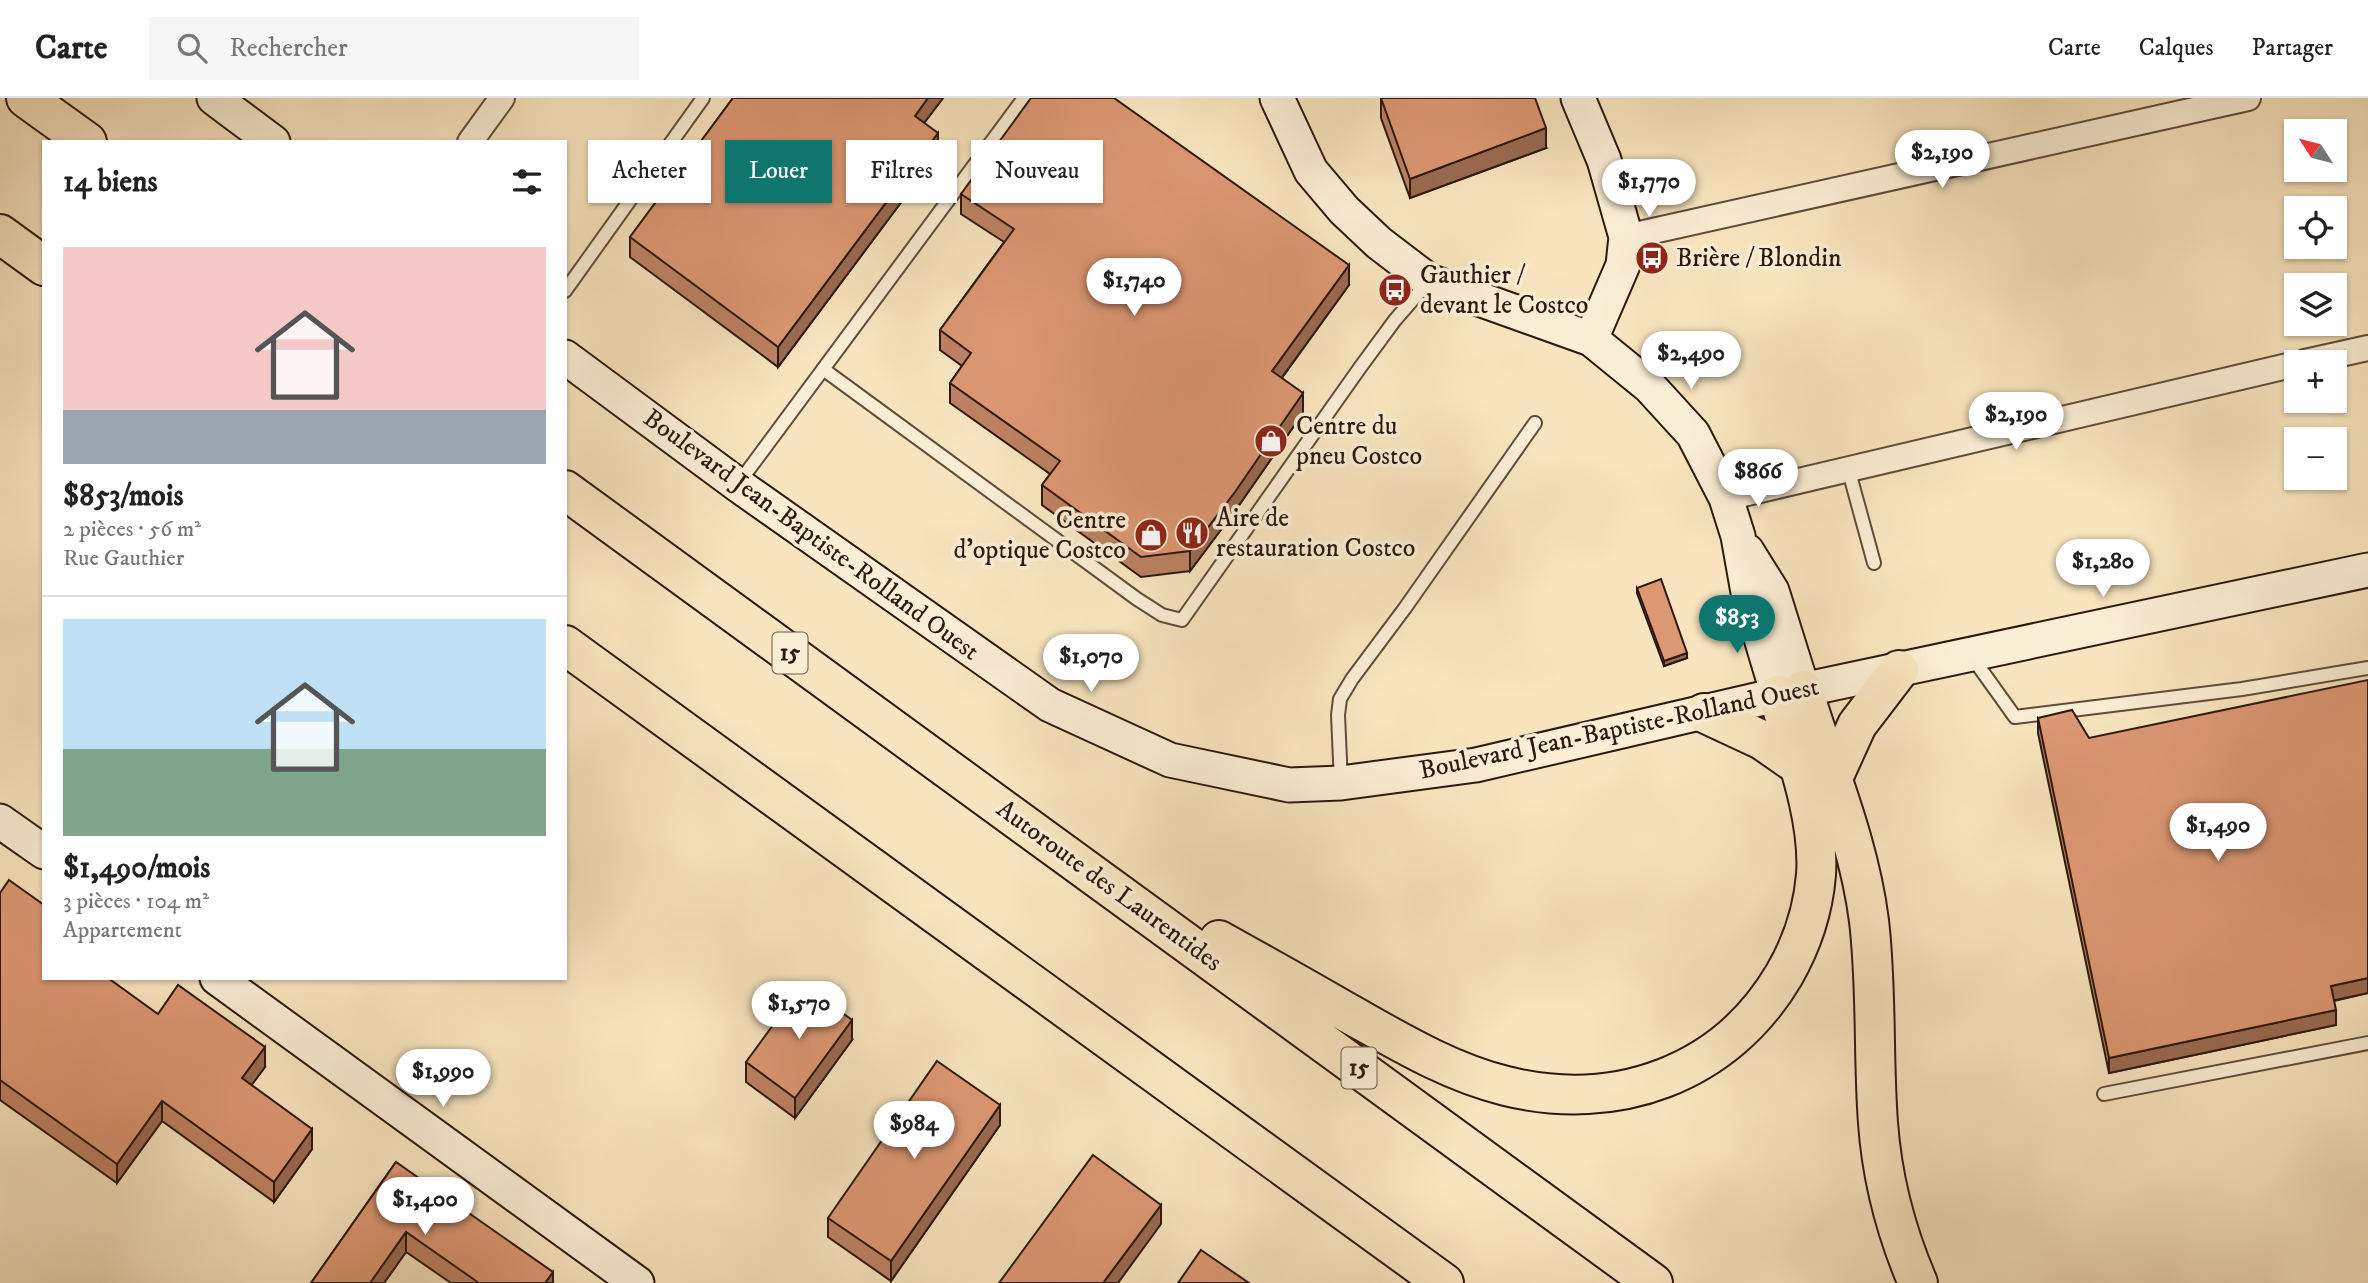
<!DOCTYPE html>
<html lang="fr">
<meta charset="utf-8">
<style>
:root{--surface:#fff;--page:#f6f6f6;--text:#222;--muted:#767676;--line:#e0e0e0;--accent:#0f766e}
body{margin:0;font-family:"IM FELL DW Pica",serif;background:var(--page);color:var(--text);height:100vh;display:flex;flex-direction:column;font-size:26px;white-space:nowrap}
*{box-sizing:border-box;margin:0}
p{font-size:23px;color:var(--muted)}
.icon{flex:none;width:38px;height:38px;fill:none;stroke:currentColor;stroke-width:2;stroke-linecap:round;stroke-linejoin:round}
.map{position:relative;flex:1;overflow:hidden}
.side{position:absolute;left:42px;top:42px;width:525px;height:840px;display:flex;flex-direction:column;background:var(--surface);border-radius:0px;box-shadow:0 2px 5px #0004}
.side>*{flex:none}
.guide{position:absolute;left:588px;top:42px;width:665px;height:63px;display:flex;gap:14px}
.needle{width:46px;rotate:306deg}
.tools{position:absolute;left:2284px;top:21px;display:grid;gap:14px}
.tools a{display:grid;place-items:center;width:63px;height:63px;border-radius:0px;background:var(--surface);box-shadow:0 2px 5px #0004;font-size:35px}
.price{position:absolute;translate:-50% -60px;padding:0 16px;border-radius:24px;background:#fff;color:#222;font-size:23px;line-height:46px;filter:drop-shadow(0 2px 4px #0008)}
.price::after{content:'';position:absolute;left:50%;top:42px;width:21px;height:16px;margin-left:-10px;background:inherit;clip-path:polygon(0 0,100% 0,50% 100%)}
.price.current{background:var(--accent);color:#fff}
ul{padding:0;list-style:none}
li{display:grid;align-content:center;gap:14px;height:371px;padding:0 21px}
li+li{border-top:2px solid var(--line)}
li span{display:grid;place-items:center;height:217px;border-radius:0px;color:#555}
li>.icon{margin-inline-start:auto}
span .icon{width:126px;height:126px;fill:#fffc;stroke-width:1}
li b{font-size:30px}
h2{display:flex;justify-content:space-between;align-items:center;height:84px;padding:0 21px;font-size:30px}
.chip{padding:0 24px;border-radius:0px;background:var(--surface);box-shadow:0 2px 5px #0004;font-size:24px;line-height:63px}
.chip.current{background:var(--accent);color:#fff}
header{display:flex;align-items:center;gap:42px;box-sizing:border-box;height:98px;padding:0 35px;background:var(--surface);border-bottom:2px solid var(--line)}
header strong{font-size:33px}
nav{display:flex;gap:38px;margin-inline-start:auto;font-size:24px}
.search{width:490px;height:63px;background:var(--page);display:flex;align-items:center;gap:18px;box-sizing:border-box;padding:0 24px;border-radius:0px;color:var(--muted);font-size:26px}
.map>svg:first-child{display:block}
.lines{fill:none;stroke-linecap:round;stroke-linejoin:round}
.lane-casing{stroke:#5f4b3a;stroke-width:16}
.street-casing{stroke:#5f4b3a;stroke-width:28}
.secondary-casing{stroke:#2c180e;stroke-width:37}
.highway-casing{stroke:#2c180e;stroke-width:42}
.lane{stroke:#faeed5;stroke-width:12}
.street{stroke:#faeed5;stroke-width:24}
.secondary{stroke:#faeed5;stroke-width:33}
.highway{stroke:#f8e5bf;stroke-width:38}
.wall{fill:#bd8263;stroke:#2c180e;stroke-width:2}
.shaded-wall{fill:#9a6a50;stroke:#2c180e;stroke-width:2}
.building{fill:#dc9773;stroke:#2c180e;stroke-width:2}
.labels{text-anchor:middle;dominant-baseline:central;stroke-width:7;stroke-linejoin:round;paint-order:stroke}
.shield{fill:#faeed5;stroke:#6a584a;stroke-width:2}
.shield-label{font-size:24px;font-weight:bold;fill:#2c180e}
.poi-label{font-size:26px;fill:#2c180e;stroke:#faeed5;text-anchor:start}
.street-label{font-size:26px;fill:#2c180e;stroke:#faeed5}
</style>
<header>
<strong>Carte</strong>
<div class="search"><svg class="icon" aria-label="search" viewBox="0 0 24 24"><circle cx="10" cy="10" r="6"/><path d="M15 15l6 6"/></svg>Rechercher</div>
<nav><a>Carte</a><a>Calques</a><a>Partager</a></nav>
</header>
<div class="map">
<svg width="2368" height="1185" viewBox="0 0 2368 1185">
<rect width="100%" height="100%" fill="#f8e5bf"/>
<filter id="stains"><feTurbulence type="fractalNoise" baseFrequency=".00286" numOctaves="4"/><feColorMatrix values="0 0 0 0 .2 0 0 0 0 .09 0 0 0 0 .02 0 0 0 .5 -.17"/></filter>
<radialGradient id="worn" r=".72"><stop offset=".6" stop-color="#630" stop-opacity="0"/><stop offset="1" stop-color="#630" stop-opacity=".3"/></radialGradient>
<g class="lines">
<defs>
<path id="lane" d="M565,193l138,-193
M823,271l314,230 25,16 20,5 177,-251 36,-49 34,-39
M1848,370l26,95
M738,386l286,-386
M1972,559l43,60 227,-28 126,-21
M1341,685l-3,-68 2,-16 12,-20 53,-71 130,-185
M2104,996l264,-51"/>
<path id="street" d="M470,44l32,-44
M1626,139l622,-139
M2305,264l63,-14
M1726,400l570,-134"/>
<path id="secondary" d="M214,0l59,44
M1277,0l34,73 33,39 35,33 50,38 162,58 59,48 43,47 33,64 12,38 11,62 29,97
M1578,0l26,62 22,77 -3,28 -32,74
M565,259l173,128 312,220 120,55 119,25 52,-2 135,-18 288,-67 604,-128
M1747,453l25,40 31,99
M0,723l44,31
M217,880l420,305"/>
<path id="highway" d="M26,0l61,44
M0,136l44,32
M565,392l1088,793
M565,547l879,638
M1803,592c23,76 56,151 66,231 8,67 4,135 9,202 4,55 18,109 40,160
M1704,615l58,27 36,25
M1833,680l24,-53 42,-55
M1219,842c43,24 86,48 129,73 50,28 101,59 158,73 110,27 219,-11 278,-111 18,-31 29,-64 32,-100 4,-57 -22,-125 -38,-180"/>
</defs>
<!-- lane casing -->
<use href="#lane" class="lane-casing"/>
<!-- street casing -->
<use href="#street" class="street-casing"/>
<!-- secondary casing -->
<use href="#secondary" class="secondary-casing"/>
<!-- highway casing -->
<use href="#highway" class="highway-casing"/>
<!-- lane -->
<use href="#lane" class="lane"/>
<!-- street -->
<use href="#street" class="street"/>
<!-- secondary -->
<use href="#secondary" class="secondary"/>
<!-- highway -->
<use href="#highway" class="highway"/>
</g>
<!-- wall -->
<path class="wall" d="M733,0h210l-19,25 14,30 -160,214 -148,-110v-20z
M1381,0l165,50 -136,50 -29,-80z
M961,96l388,91 -67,93 21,35 -68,98 -45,60 -49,6 -99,-72v-20l8,-11 -100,-71v-20l12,-17 -22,-16v-20l64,-88 -43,-28z
M1637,490l50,70 -23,8 -27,-73z
M2038,620l330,275 -34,8 2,24 -227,48 -71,-340z
M0,795l44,85 114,36 107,53 -14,18 61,64 -38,53 -112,-81 -45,62 -117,-83z
M852,942l-57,78 -49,-36v-20z
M1000,1027l-109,156 -63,-44v-19z
M396,1064l157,121h-102l-45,-31 -22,31h-73z"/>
<!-- shaded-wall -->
<path class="shaded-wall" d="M928,0h15l-28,37v-19z
M1546,30v20l-136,50v-19z
M938,35v20l-160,214v-20z
M1349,167v20l-77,106v-20z
M1303,295v20l-68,98 -45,60v-20z
M1687,555v5l-23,8v-5z
M2368,880v15l-37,8v-15z
M2336,912v15l-227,48v-15z
M852,922v20l-57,78v-20z
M265,949v20l-23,31v-20z
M162,1003v20l-45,62v-19z
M1000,1007v20l-109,156v-20z
M312,1031v20l-38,53v-20z
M1161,1107v19l-43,59h-15z
M406,1134v20l-22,31h-14z
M553,1174v11h-8z"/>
<!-- building -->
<path class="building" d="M733,0h195l-13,18 23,17 -160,214 -148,-110z
M1031,0h83l235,167 -77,106 31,22 -68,99 -45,59 -49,6 -99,-72 18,-24 -110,-78 21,-30 -31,-23 74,-101 -53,-35z
M1381,0h154l11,30 -136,51z
M1661,481l26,74 -23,8 -27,-73z
M2368,582v298l-37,8 5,24 -227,48 -71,-340 34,-8 17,28z
M9,782l35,25v73h64l50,36 20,-29 87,62 -23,31 70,51 -38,53 -112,-81 -45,63 -117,-84v-187z
M803,886l49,36 -57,78 -49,-36z
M937,963l63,44 -109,156 -63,-43z
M1093,1057l68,50 -58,78h-104z
M396,1064l157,110 -8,11h-66l-73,-51 -36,51h-59z
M1201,1152l48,33h-71z"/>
<!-- icons -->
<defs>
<symbol id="bus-disc" viewBox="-11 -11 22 22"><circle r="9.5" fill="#8f2418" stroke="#faeed5"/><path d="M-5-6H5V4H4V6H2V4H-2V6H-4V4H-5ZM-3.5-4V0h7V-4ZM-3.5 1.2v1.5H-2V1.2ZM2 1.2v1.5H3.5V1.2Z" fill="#fff"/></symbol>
<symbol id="shop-disc" viewBox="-11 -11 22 22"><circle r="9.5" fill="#8f2418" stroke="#faeed5"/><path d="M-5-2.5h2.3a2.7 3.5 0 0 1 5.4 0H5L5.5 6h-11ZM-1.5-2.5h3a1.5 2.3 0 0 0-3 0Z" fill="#fff"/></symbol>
<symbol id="restaurant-disc" viewBox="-11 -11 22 22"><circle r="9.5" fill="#8f2418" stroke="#faeed5"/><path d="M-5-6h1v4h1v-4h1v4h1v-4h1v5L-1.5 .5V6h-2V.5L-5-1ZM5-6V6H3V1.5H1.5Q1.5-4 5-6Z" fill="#fff"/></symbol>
</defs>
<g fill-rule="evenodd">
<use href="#bus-disc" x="1633" y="141" width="38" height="38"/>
<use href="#bus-disc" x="1376" y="173" width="38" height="38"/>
<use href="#shop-disc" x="1252" y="324" width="38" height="38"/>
<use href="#restaurant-disc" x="1173" y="416" width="38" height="38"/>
<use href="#shop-disc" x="1132" y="418" width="38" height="38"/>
</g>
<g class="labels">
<!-- shield labels -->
<g class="shield">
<rect x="772.5" y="534.5" width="35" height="41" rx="5"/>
<rect x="1341.5" y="949.5" width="35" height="41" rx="5"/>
</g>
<g class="shield-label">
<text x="790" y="555">15</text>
<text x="1359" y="970">15</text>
</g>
<!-- poi labels -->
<g class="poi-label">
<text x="1676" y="160">Brière / Blondin</text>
<text x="1420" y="177">Gauthier /<tspan x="1420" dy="30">devant le Costco</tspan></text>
<text x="1296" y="328">Centre du<tspan x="1296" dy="30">pneu Costco</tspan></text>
<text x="1216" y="420">Aire de<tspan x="1216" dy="30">restauration Costco</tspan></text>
<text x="1126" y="422" text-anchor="end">Centre<tspan x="1126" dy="30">d'optique Costco</tspan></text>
</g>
<!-- street labels -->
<g class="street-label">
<text transform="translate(811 437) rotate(36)">Boulevard Jean-Baptiste-Rolland Ouest</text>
<text transform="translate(1619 631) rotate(-12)">Boulevard Jean-Baptiste-Rolland Ouest</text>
<text transform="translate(1109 788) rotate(36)">Autoroute des Laurentides</text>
</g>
</g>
<rect width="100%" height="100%" filter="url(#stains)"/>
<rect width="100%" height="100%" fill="url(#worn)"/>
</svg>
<div class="tools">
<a><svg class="needle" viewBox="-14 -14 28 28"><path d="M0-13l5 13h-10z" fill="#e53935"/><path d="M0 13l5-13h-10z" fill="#767676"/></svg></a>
<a><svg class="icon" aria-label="locate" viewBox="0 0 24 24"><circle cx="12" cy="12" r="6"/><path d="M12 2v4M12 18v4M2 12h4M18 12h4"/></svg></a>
<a><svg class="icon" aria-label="layers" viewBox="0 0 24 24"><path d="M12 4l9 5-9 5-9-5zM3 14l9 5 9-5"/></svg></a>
<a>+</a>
<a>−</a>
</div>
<b class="price" style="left:1942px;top:92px">$2,190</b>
<b class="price" style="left:1649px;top:121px">$1,770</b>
<b class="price" style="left:1134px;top:220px">$1,740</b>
<b class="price" style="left:1691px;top:293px">$2,490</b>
<b class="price" style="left:2016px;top:354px">$2,190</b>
<b class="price" style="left:1758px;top:411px">$866</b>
<b class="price" style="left:2103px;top:501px">$1,280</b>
<b class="price current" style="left:1737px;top:557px">$853</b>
<b class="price" style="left:1091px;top:596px">$1,070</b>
<b class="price" style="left:2218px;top:765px">$1,490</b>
<b class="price" style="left:799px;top:943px">$1,570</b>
<b class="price" style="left:443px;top:1011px">$1,990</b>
<b class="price" style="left:914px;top:1063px">$984</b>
<b class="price" style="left:425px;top:1139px">$1,400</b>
<div class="guide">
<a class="chip">Acheter</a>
<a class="chip current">Louer</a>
<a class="chip">Filtres</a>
<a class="chip">Nouveau</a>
</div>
<section class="side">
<h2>14 biens<svg class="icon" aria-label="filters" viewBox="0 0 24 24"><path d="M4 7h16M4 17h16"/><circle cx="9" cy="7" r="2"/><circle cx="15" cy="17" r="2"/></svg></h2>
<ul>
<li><span style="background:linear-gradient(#f6c9c9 75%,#9aa5b1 0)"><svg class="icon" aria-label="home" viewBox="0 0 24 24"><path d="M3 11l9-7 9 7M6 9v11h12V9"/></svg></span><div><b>$853/mois</b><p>2 pièces · 56 m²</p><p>Rue Gauthier</p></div></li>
<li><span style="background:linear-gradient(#bfe0f5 60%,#7fa58c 0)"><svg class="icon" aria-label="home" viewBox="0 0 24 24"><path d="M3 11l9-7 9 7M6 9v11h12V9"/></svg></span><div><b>$1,490/mois</b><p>3 pièces · 104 m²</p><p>Appartement</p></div></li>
</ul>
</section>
</div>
